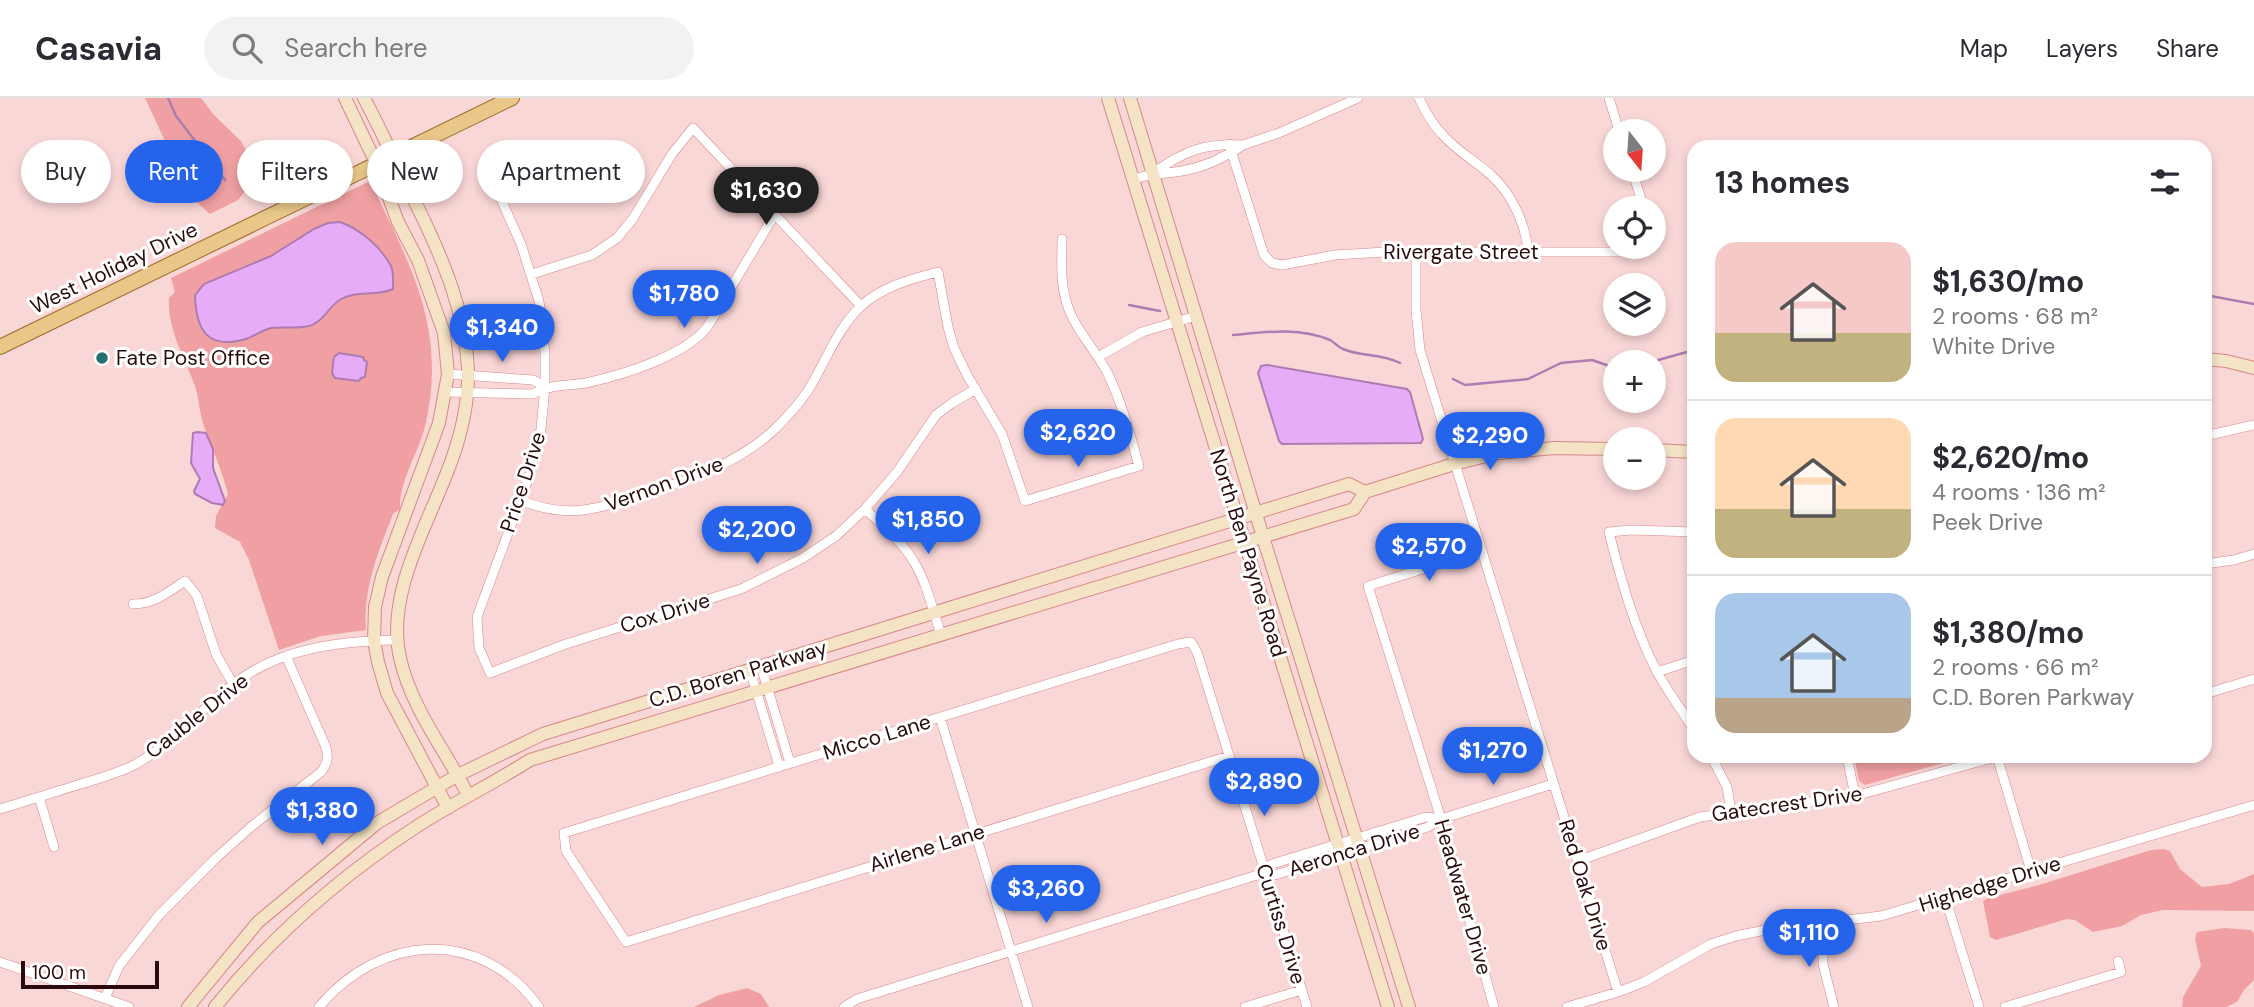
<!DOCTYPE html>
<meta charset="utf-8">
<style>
:root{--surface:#fff;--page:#f2f2f3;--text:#2b2b33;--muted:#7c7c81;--line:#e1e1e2;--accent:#2563eb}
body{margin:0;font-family:"DM Sans",sans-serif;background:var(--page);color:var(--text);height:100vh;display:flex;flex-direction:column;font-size:26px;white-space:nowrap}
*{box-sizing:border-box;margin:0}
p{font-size:23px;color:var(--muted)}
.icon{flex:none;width:38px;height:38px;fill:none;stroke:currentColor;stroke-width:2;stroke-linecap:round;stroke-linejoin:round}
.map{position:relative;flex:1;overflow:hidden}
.panel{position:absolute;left:1687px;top:42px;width:525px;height:623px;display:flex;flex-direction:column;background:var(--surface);border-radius:21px;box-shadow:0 4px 10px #0003}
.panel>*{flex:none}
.hud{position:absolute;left:21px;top:42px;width:665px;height:63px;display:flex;gap:14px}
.needle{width:46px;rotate:163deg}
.buttons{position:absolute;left:1603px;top:21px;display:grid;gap:14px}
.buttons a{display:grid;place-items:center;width:63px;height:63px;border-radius:50%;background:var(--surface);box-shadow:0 4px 10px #0003;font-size:35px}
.scale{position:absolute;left:21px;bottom:18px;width:138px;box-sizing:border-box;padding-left:7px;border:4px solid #290b0e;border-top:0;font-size:19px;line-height:24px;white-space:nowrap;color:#290b0e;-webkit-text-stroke:5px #fff;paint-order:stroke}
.price{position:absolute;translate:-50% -60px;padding:0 16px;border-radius:24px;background:var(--accent);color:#fff;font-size:23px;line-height:46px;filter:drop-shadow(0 2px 4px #0008)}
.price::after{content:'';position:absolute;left:50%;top:42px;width:21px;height:16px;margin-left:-10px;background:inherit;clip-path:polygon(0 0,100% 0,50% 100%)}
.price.active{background:#222;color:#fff}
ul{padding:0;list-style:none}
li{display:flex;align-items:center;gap:21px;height:175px;padding:0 28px}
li+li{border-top:2px solid var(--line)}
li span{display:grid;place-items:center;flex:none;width:196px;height:140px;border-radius:21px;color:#555}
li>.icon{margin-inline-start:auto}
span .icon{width:84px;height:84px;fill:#fffc;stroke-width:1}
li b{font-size:30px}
h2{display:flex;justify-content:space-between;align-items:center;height:84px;padding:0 28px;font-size:30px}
.chip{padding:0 24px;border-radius:32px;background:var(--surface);box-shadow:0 4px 10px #0003;font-size:24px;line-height:63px}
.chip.active{background:var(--accent);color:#fff}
header{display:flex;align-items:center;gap:42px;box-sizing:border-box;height:98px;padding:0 35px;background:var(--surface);border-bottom:2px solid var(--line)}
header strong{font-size:33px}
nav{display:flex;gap:38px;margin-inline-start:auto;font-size:24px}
.search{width:490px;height:63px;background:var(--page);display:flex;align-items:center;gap:18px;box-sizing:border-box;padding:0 24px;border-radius:38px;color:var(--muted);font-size:26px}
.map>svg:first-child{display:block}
.green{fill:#f0a0a2}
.water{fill:#e7acf8;stroke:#ae7cb2;stroke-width:2}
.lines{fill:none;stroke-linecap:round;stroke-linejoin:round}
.stream{stroke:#ae7cb2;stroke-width:2.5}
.street-casing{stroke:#d88789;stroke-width:10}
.secondary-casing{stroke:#d88789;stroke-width:14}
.primary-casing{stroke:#9b6c2b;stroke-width:16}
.street{stroke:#fff;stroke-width:9}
.secondary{stroke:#f4e3c4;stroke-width:12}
.primary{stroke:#e8c789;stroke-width:14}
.poi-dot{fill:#247072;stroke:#fff;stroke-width:2.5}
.labels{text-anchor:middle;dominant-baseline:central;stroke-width:6;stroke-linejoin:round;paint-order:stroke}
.street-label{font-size:21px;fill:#290b0e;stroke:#fff}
.poi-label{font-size:21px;fill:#290b0e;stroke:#fff;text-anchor:start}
</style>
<header>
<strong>Casavia</strong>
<div class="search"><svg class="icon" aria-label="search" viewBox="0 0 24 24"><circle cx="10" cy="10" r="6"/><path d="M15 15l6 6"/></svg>Search here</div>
<nav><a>Map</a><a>Layers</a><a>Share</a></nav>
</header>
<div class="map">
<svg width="2254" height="909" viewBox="0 0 2254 909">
<rect width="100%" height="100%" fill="#fad7d7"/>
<!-- green -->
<path class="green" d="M145,0h56l13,17 27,26 18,33 -21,26 -28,14 -19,-17z
M370,83c39,82 77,146 56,241 -6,29 -27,58 -26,87l-7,5c-15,39 -30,74 -27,116l-45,6 -42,14 -30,-90 -9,-18 -25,-14 1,-12 12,-22c-6,-24 -17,-47 -25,-71 -4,-12 -4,-25 -8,-37 -10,-28 -28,-57 -26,-88l6,-6 -4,-14z
M1854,658h114l-103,29 -6,-4z
M2164,751l6,2 10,18 22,18 27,-3 25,-10v37l-91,-1 -22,5 -19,11 -29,6 -18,-12 -8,-1 -71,21 -6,-3 -7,-36 5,-3 51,-13 112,-35z
M2224,830l27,2 3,3v47l-10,10 -7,12 -11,5h-44l1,-10 18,-31 -6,-27 2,-7z
M747,890l14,6 8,13h-75l25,-12z"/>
<!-- water -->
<path class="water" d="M340,124c20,7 41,25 51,44 3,7 2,16 2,23 -17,8 -36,1 -52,10 -11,6 -16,20 -27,25 -10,6 -30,2 -43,4 -9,2 -16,8 -25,11 -38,11 -50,-8 -51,-44l9,-11 67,-28 43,-27 14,-6z
M339,255l24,4 1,3 3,2 -2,15 -4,1 -2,3 -24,-3 -3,-5 2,-16z
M1267,267l140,24 3,3 13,47 -2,4 -139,1 -3,-3 -21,-68 3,-7z
M197,334l9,1 7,16v19l12,33 -2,4 -11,-2 -17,-9 -1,-3 6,-12 -9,-16 2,-30z"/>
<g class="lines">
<!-- stream -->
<path class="stream" d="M168,0l8,18 49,64
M2205,197l49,9
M1129,207l31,6
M1233,237c32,-3 66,-8 97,5 4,2 8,7 13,9 18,8 38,4 57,14
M1651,264l43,-12
M1453,281l12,6 63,-6 33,-16 31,-3 23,8"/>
<defs>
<path id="street" d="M1419,0c6,13 13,26 23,36 14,17 34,27 50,42 20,18 34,49 36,76
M1609,0l10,33
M1229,46l35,111 8,8 10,2 53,-10 50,-3h251l16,-5
M1243,47l36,-12 79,-35
M496,69v21l25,56 18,57 6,53v33l-4,42 -11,45 -53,143 2,31 11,25 76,-29 175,-55 62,-31 33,-22 29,-27 32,-37 39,-57 16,-12 24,-14
M1632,72l12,38
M1133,81c19,-6 31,-5 49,-8 23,-4 42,-13 61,-26 -39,-2 -59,6 -90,28
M1416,154v58l4,40 198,642
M532,176l60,-19 25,-17 15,-18 40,-66 21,-26 168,178
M1098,259l44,-25 54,-16
M448,276l85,6 12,7
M445,294l88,2c17,-10 34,-8 53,-11 36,-8 100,-27 122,-57l67,-112
M2205,338l49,-11
M520,402c46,19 73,10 118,-4 50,-16 99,-31 138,-68 11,-11 22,-23 31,-36 18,-28 29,-62 54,-86 21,-19 49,-27 77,-34l10,55 6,21 13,27 35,59 23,67 114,-35c-9,-31 -17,-63 -31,-92 -12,-24 -33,-44 -41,-70 -7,-21 -5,-43 -5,-65
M865,411c17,16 37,32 49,53 13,21 19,49 27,73
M1694,434l-63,-2 -22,2c12,48 25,95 47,138 11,21 26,40 38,60
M1481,453l-113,35 73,233 53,188
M2205,466l29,-4 20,-6
M133,506c22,0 35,-12 52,-23l12,15 19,58 17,30
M761,568l29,97
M750,572l29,96
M1657,574l37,-12
M2205,596l49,-15
M940,619l88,290
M1229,658l-603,186 -60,-91 -2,-18 614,-189 13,-2 6,10 110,355
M1711,658l16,31 4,24
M1847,658l8,40
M1997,658l34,115
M39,699l15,50
M0,711c27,-8 54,-17 81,-25 19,-6 38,-11 55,-20 35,-20 64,-53 95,-78 47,-38 108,-45 166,-46
M1578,763l122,-44 155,-21 144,-40
M1264,775l8,-9 154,-47 15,2
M1945,799l34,110
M1823,826v40l11,43
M0,864l129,45
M105,900l14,-32 40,-51 57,-57 36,-32 69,-54c7,-9 8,-16 4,-27l-39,-89
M319,909c61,-73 161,-81 220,0
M844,909l13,-8 407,-126 11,2 153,-48 13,-8 112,-35
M1245,909l57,-17
M1567,909l51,-15 26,-10 67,-38 25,-8 34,-7 111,-13 373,-111
M2005,909l116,-35 -3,-11"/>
<path id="secondary" d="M345,0l31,65 22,59 20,38 26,73 4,41 -9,49 -57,154 -7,30 -1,33 4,22 9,31 61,115
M364,0c20,38 37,76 56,114 24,50 45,100 48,156 1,31 -6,64 -17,94 -21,59 -66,131 -51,196 11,50 46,93 68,137
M1108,0l280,909
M1130,0l133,439 146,470
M2205,261l21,2 28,7
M1654,352l40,2
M188,909l70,-85 119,-99 81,-48 85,-41 806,-250 16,8
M215,909c57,-71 127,-132 204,-182 36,-23 75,-42 111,-65l824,-251 11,-17 89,-28 44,-11 56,-5 61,1"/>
<path id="primary" d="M0,249l512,-249"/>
</defs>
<!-- street casing -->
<use href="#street" class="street-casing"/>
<!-- secondary casing -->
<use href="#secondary" class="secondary-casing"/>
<!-- primary casing -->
<use href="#primary" class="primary-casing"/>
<!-- street -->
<use href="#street" class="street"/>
<!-- secondary -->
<use href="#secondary" class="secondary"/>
<!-- primary -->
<use href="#primary" class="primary"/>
</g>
<!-- markers -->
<circle class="poi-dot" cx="102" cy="260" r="7"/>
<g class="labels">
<!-- street labels -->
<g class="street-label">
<text x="1461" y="154">Rivergate Street</text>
<text transform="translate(114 170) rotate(-26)">West Holiday Drive</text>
<text transform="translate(523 384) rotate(-72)">Price Drive</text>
<text transform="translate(664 386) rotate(-20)">Vernon Drive</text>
<text transform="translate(1248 455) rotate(73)">North Ben Payne Road</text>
<text transform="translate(665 515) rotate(-17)">Cox Drive</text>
<text transform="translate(738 576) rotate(-17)">C.D. Boren Parkway</text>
<text transform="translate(197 618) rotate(-38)">Cauble Drive</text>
<text transform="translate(877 639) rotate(-17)">Micco Lane</text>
<text transform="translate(1787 706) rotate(-8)">Gatecrest Drive</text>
<text transform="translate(927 750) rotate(-17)">Airlene Lane</text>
<text transform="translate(1354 752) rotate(-17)">Aeronca Drive</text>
<text transform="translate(1990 786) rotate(-17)">Highedge Drive</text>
<text transform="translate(1585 787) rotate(73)">Red Oak Drive</text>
<text transform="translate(1463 799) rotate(74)">Headwater Drive</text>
<text transform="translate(1281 826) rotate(73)">Curtiss Drive</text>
</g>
<!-- poi labels -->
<g class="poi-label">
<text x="116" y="260">Fate Post Office</text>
</g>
</g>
</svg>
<div class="buttons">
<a><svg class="needle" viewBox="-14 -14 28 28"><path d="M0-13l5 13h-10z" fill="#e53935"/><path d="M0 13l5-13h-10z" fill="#7c7c81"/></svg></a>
<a><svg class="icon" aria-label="locate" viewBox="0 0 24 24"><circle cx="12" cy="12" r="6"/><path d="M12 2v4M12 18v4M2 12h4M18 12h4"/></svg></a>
<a><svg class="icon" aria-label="layers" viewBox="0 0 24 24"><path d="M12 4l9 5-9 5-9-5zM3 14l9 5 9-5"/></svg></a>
<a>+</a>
<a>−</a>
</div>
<div class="scale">100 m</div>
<b class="price active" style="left:766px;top:129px">$1,630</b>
<b class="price" style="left:684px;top:232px">$1,780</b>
<b class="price" style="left:502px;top:266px">$1,340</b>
<b class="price" style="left:1078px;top:371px">$2,620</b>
<b class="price" style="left:1490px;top:374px">$2,290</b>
<b class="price" style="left:928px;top:458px">$1,850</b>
<b class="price" style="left:757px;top:468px">$2,200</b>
<b class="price" style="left:1429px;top:485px">$2,570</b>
<b class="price" style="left:1493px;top:689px">$1,270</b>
<b class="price" style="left:1264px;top:720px">$2,890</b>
<b class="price" style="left:322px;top:749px">$1,380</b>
<b class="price" style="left:1046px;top:827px">$3,260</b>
<b class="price" style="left:1809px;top:871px">$1,110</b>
<div class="hud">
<a class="chip">Buy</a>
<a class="chip active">Rent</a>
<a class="chip">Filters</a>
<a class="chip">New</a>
<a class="chip">Apartment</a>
</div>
<section class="panel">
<h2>13 homes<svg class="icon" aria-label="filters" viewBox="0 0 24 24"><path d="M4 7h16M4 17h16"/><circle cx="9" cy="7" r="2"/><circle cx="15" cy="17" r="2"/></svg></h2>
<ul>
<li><span style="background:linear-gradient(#f6c9c9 65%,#c2b280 0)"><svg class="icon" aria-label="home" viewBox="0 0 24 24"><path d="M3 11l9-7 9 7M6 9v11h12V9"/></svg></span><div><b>$1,630/mo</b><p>2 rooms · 68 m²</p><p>White Drive</p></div></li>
<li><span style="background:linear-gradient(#ffd9b3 65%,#c2b280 0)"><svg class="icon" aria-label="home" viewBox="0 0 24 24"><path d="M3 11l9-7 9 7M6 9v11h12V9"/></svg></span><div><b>$2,620/mo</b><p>4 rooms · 136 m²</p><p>Peek Drive</p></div></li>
<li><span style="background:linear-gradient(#a9c7e8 75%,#b9a48a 0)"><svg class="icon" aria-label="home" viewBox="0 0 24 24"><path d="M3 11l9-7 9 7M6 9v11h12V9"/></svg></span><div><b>$1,380/mo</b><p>2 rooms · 66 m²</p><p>C.D. Boren Parkway</p></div></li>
</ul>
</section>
</div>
